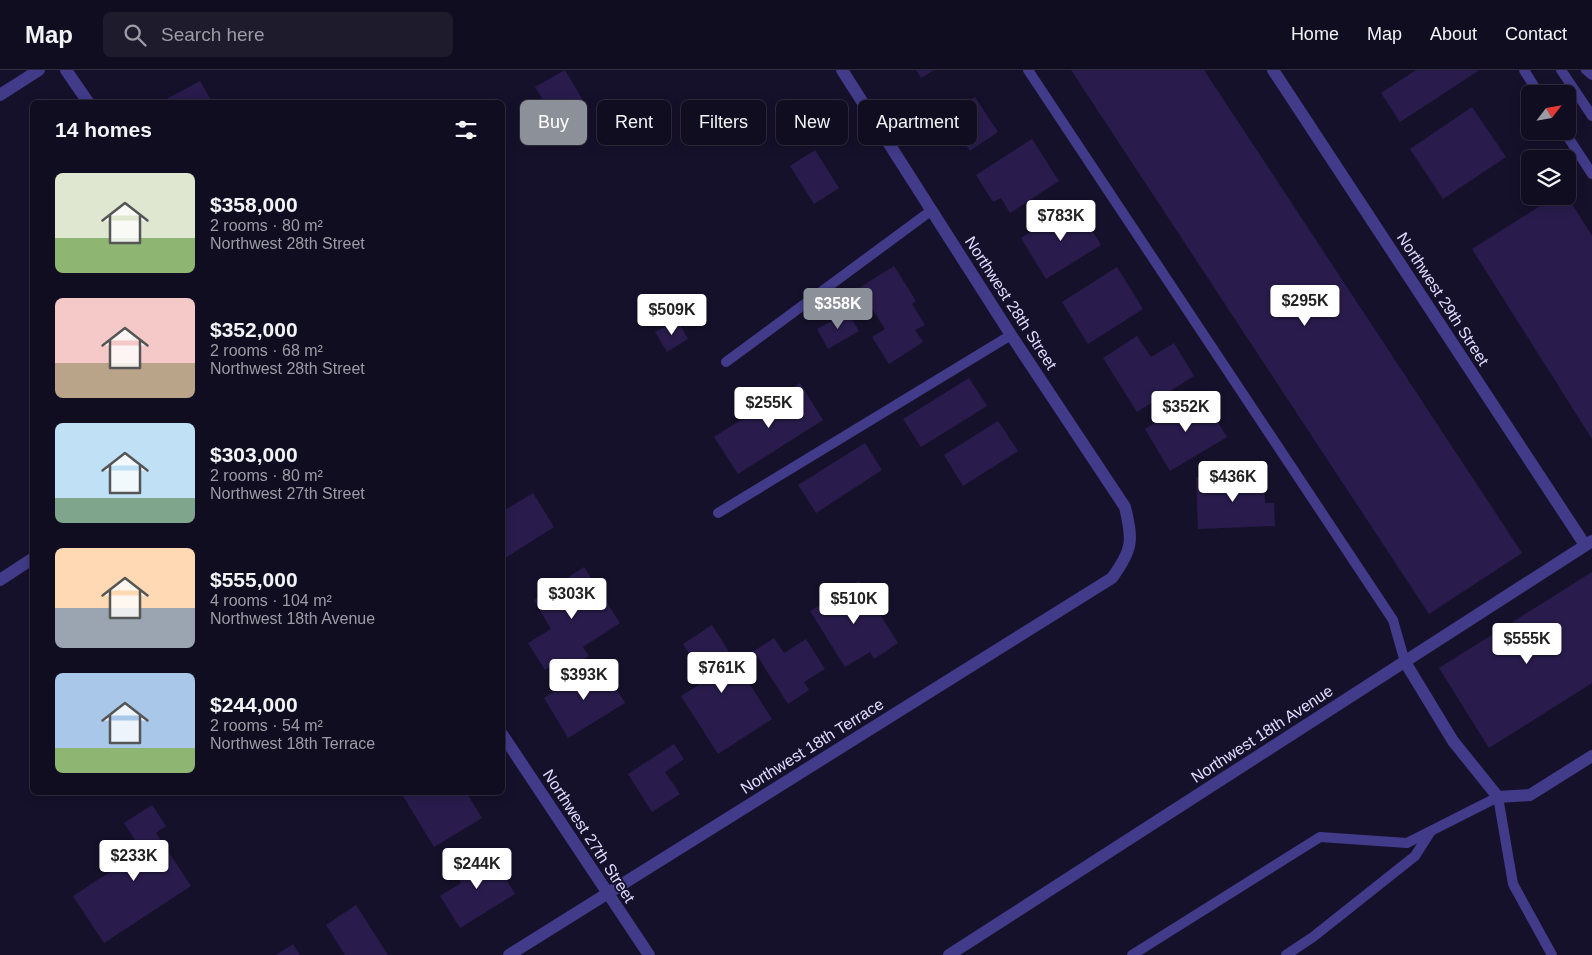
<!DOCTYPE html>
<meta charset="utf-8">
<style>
:root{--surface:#100d20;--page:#1e1b2d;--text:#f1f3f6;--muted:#9c9ca5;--line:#302d3e;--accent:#8c9099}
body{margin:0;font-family:Arial,sans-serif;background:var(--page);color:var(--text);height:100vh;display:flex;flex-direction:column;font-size:19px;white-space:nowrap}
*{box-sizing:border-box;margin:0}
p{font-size:16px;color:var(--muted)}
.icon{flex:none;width:28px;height:28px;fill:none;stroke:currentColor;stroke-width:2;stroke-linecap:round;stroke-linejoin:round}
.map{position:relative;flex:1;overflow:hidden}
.side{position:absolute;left:30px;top:30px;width:475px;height:695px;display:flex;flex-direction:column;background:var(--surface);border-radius:8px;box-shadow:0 2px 12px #0003,0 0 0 1px var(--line)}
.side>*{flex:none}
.top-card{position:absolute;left:520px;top:30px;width:475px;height:45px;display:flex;gap:10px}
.needle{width:32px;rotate:59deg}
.fabs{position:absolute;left:1521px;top:15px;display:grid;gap:10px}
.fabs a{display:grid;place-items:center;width:55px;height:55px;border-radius:8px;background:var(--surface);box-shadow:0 2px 12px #0003,0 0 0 1px var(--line);font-size:25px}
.price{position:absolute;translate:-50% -42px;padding:0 11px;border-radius:5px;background:#fff;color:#222;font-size:16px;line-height:32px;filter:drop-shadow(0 1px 2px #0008)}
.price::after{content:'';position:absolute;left:50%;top:30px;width:15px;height:11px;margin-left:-8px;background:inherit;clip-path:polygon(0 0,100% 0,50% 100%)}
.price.on{background:var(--accent);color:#fff}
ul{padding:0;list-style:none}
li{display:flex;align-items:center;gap:15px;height:125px;padding:0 25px}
li span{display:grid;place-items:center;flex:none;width:140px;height:100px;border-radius:8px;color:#555}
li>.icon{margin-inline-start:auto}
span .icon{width:60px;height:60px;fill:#fffc;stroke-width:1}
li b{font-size:21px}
h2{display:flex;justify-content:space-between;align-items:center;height:60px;padding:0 25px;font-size:21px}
.pill{padding:0 18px;border-radius:8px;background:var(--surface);box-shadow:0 2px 12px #0003,0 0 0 1px var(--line);font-size:18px;line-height:45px}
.pill.on{background:var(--accent);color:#fff}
header{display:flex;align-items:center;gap:30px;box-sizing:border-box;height:70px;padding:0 25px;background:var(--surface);border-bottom:1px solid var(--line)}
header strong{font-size:24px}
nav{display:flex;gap:28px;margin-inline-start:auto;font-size:18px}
.search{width:350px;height:45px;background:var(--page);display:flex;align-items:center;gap:12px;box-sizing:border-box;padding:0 18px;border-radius:8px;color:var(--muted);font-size:19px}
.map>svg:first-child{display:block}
.building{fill:#291c4c}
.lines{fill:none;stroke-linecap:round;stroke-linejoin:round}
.service{stroke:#423b8a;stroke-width:10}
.minor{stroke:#423b8a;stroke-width:12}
.labels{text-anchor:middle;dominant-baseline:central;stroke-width:4;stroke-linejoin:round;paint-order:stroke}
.street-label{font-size:16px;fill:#e1daff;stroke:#16112b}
</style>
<header>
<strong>Map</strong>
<div class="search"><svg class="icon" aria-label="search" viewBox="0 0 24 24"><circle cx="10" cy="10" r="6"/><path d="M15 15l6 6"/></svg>Search here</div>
<nav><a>Home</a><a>Map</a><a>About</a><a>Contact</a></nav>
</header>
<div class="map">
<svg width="1592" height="885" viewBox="0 0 1592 885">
<rect width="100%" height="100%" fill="#16112b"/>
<!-- building -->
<path class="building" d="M565,0l22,37 -29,17 -23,-37z
M916,0h18l-13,8z
M1071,0h133l318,483 -93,61z
M1416,0h61l1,1 -78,51 -19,-29z
M200,11l12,21h-51z
M975,27l23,35 -28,19 -23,-35z
M1472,37l34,50 -63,42 -33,-50z
M1032,69l27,42 -49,32 -9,-15 -8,4 -17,-27z
M815,80l24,38 -25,16 -24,-38z
M1556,126h11l25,40v203l-120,-190z
M1075,134l26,41 -55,34 -25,-41z
M894,196l22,35 -4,3 13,21 -10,5 8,12 -34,22 -17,-27 13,-8 -26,-41z
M1117,197l26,42 -55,35 -26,-42z
M848,242l11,19 -31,18 -11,-20z
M677,250l11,19 -21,13 -12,-20z
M1137,266l14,21 23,-14 20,33 -57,36 -34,-54z
M969,308l18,28 -66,41 -18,-28z
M800,313l23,37 -85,54 -24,-37z
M1201,325l26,42 -57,34 -25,-42z
M998,351l20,30 -55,35 -19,-31z
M865,373l17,27 -66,43 -18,-28z
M1264,405l1,28h9l1,23 -77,3 -2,-52z
M533,423l21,34 -52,33v-48z
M584,497l36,56 -37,24 6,9 -19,13 -7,-11 -18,12 -17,-27 23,-14 -17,-29z
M1592,502v111l-103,65 -50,-80z
M859,511l39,62 -24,16 -4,-7 -25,15 -35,-56z
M712,555l60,94 -54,35 -37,-58 25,-16 -23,-36z
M774,568l10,15 22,-14 19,30 -21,13 5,8 -21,14 -34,-53z
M600,593l25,40 -57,35 -24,-40z
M674,674l10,15 -19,13 15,22 -28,18 -24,-38z
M409,722h57l16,26 -48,29 -31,-51z
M152,735l14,21 -10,7 35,53 -87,57 -31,-47 69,-45 -18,-28z
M489,781l26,43 -55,34 -20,-32 21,-13 -7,-11z
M356,835l32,50h-43l-19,-30z
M293,874l7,11h-24z"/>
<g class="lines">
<!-- service -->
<path class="service" d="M1028,0l365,550 12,42
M1524,0l15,24
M1561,0l31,46
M1586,0l6,5
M1564,61l28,43
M726,292l206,-152
M718,443l293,-178
M1132,885l188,-118 87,6 91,-46 15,87 39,71
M1286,885l27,-18 102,-81 16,-25"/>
<!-- minor -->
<path class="minor" d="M66,0l22,32
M1273,0l312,475
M0,25l39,-25
M0,510l32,-21
M1405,592l48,79 45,56 32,-2 62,-39
M502,664l147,221
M509,885l603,-377c21,-29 21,-37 13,-71l-114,-172 -169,-265
M949,885l643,-414"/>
</g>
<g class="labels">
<!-- street labels -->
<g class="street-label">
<text transform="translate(1443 229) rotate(57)">Northwest 29th Street</text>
<text transform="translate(1011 233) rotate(57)">Northwest 28th Street</text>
<text transform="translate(1262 664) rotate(-33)">Northwest 18th Avenue</text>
<text transform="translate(812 676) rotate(-32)">Northwest 18th Terrace</text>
<text transform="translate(589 766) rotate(57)">Northwest 27th Street</text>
</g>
</g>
</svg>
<div class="fabs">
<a><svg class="needle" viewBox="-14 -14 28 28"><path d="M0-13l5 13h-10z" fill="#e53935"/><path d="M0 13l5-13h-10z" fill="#9c9ca5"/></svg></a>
<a><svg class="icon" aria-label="layers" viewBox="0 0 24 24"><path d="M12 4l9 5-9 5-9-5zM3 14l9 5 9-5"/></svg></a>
</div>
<b class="price" style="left:1061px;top:172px">$783K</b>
<b class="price" style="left:1305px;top:257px">$295K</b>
<b class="price on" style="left:838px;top:260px">$358K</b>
<b class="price" style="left:672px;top:266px">$509K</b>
<b class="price" style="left:769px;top:359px">$255K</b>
<b class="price" style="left:1186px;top:363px">$352K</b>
<b class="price" style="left:1233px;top:433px">$436K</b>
<b class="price" style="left:572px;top:550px">$303K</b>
<b class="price" style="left:854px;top:555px">$510K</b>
<b class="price" style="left:1527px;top:595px">$555K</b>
<b class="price" style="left:722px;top:624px">$761K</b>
<b class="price" style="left:584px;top:631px">$393K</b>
<b class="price" style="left:134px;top:812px">$233K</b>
<b class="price" style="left:477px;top:820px">$244K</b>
<div class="top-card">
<a class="pill on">Buy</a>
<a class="pill">Rent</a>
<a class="pill">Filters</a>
<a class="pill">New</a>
<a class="pill">Apartment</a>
</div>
<section class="side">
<h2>14 homes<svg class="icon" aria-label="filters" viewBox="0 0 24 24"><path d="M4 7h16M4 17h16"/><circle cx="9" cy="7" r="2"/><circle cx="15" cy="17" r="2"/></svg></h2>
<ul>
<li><span style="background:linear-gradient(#dfe7d0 65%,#8fb573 0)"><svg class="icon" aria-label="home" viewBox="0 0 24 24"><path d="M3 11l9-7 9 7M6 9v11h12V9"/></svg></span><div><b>$358,000</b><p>2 rooms · 80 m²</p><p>Northwest 28th Street</p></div></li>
<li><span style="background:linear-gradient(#f6c9c9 65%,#b9a48a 0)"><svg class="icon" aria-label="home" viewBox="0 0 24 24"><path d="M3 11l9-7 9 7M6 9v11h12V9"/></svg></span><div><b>$352,000</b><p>2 rooms · 68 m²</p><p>Northwest 28th Street</p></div></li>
<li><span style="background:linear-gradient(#bfe0f5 75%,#7fa58c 0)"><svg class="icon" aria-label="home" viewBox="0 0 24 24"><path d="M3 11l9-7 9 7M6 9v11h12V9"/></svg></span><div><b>$303,000</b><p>2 rooms · 80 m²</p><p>Northwest 27th Street</p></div></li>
<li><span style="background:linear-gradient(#ffd9b3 60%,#9aa5b1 0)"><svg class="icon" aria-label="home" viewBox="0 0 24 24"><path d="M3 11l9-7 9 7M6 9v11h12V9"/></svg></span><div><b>$555,000</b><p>4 rooms · 104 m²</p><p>Northwest 18th Avenue</p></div></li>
<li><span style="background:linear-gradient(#a9c7e8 75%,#8fb573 0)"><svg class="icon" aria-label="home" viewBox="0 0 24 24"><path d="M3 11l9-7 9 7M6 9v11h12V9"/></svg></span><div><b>$244,000</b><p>2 rooms · 54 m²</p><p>Northwest 18th Terrace</p></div></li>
</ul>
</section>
</div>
